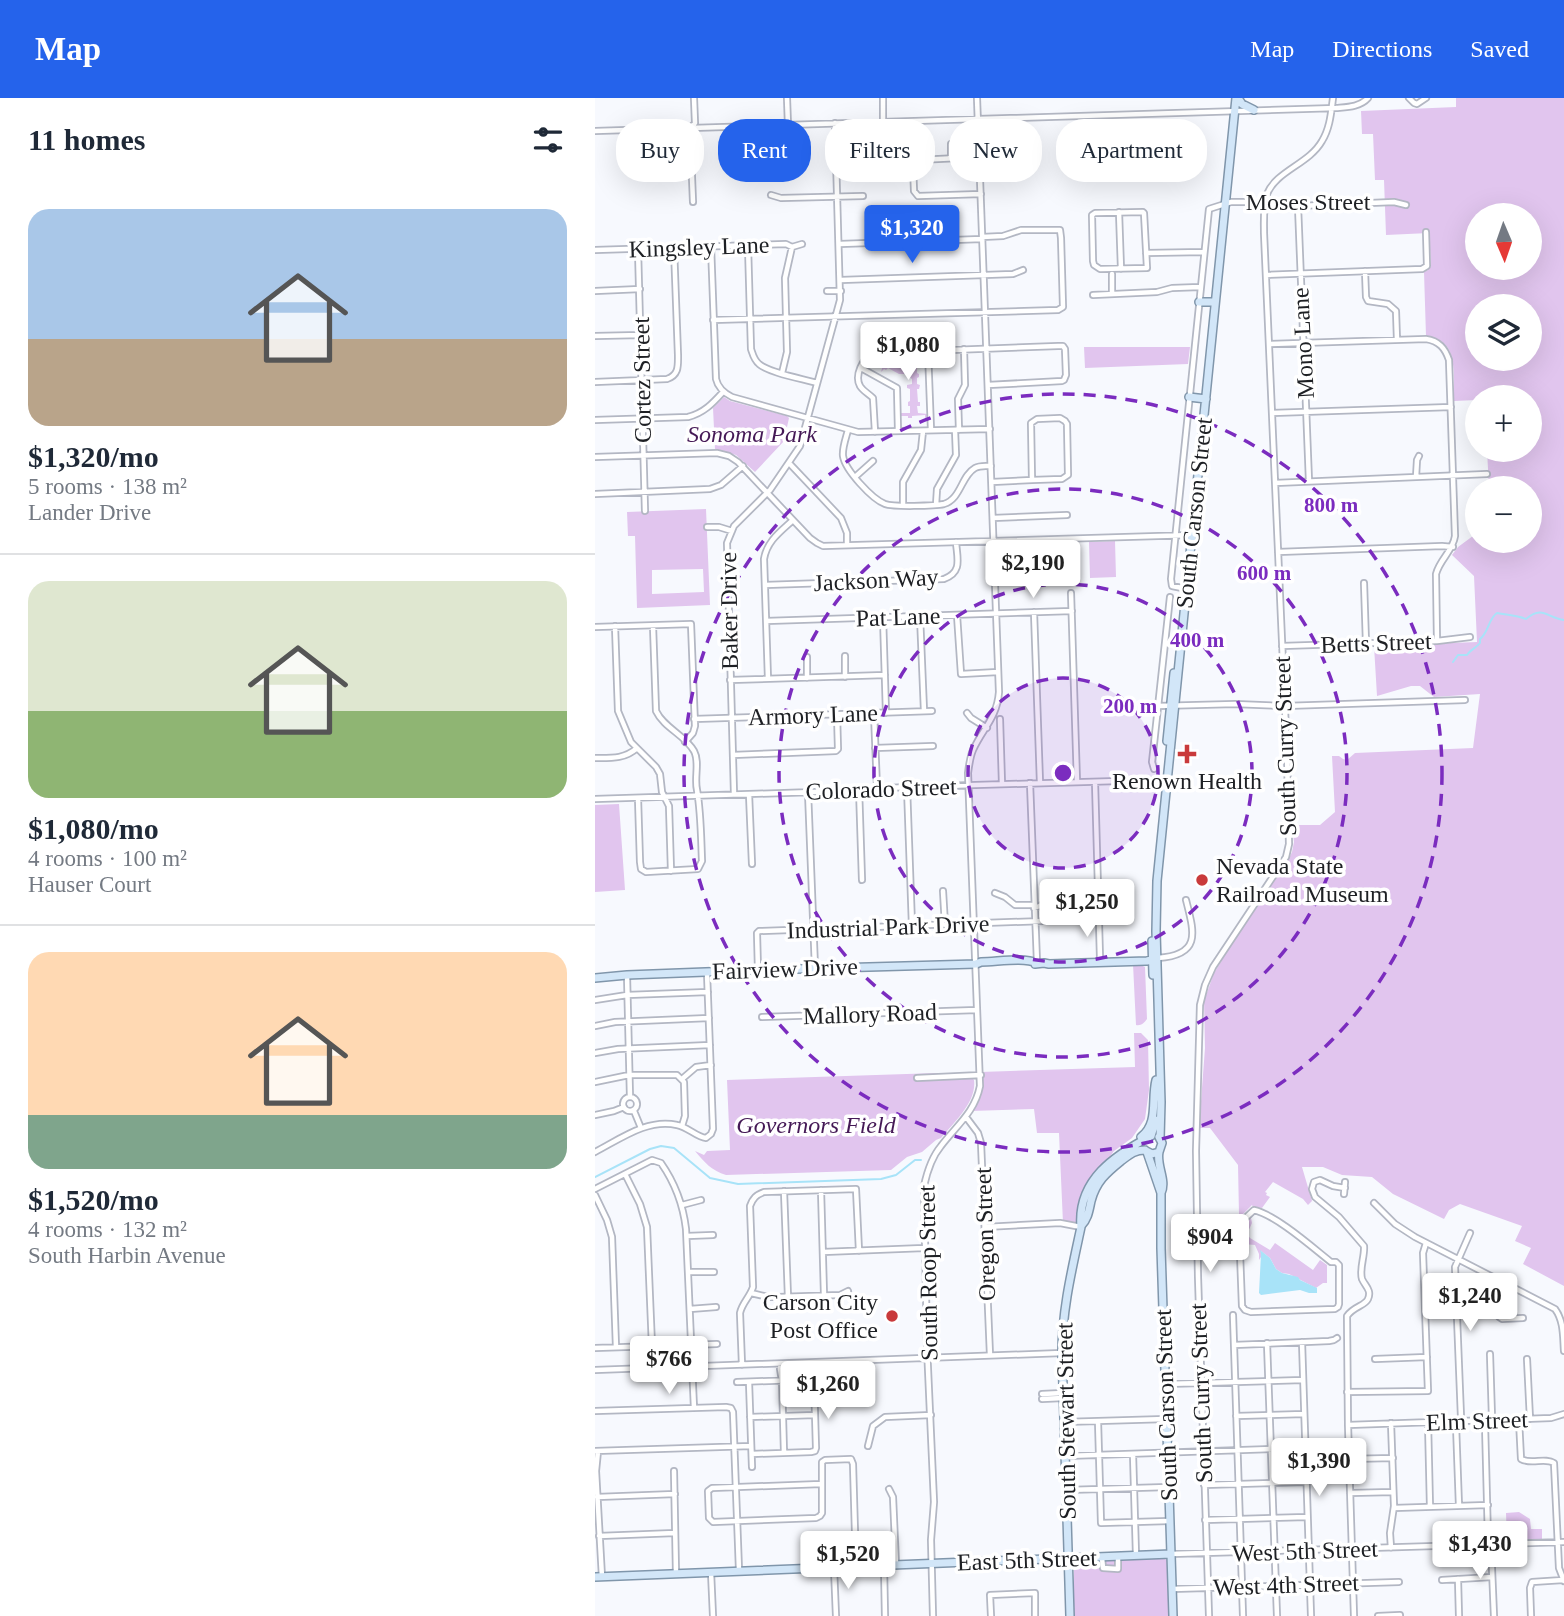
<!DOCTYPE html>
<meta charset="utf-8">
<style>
:root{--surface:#fff;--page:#f6f6f7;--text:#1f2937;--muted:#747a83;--line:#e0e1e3;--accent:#2563eb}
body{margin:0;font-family:"Times New Roman",serif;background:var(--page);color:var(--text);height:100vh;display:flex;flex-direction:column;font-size:26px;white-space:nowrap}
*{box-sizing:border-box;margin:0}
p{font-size:23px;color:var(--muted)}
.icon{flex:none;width:38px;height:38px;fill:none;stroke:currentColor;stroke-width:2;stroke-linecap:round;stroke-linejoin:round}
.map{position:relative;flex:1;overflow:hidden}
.panel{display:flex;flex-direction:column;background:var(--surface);width:595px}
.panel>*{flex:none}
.hud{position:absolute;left:21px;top:21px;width:665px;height:63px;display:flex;gap:14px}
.needle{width:46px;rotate:178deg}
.fabs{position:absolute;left:870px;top:105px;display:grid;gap:14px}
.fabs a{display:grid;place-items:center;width:77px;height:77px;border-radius:50%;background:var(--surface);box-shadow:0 7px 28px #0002;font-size:35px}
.price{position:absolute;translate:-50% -60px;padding:0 16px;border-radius:7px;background:#fff;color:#222;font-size:23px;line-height:46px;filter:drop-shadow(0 2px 4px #0008)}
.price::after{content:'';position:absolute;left:50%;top:42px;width:21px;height:16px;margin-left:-10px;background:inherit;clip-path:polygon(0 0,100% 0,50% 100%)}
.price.current{background:var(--accent);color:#fff}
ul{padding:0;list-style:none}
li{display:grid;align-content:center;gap:14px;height:371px;padding:0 28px}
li+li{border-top:2px solid var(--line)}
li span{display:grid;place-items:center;height:217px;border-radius:21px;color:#555}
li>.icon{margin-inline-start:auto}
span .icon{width:126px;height:126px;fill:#fffc;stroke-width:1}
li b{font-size:30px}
h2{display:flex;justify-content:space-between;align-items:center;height:84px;padding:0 28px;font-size:30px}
.tag{padding:0 24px;border-radius:28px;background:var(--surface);box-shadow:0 7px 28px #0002;font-size:24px;line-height:63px}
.tag.current{background:var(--accent);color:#fff}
header{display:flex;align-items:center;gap:42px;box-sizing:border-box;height:98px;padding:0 35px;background:var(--accent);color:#fff}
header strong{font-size:33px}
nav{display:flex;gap:38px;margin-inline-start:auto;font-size:24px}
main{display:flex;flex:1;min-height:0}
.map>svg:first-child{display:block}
.green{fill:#e1c5ee;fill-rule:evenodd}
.water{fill:#a8e3f8}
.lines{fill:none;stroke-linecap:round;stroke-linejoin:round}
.stream{stroke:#a8e3f8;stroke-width:2}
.minor-casing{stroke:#b3b7c3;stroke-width:8}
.major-casing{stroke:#8096ab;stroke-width:10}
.minor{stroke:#fff;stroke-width:4.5}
.major{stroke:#d2e6f8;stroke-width:7}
.ring{fill:none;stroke:#7b2cbf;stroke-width:3.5;stroke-dasharray:12 9}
.poi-dot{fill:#c93a3b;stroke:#fff;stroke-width:2.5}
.labels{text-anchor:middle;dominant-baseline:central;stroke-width:7;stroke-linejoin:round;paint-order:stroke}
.street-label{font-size:24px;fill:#1e2024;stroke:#fff}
.park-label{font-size:24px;font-style:italic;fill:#451956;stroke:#fff}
.poi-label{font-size:24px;fill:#1e2024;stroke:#fff}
.centre{fill:#7b2cbf;stroke:#fff;stroke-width:3.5}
.ring-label{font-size:21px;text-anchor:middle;font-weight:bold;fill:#7b2cbf;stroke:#fff;stroke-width:7;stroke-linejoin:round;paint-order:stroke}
</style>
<header>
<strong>Map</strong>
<nav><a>Map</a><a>Directions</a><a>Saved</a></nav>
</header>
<main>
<section class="panel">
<h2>11 homes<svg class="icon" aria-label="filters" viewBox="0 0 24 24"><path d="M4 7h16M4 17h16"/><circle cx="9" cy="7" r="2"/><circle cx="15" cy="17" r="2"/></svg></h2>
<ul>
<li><span style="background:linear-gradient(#a9c7e8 60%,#b9a48a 0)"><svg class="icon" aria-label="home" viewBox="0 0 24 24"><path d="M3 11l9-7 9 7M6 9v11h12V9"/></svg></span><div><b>$1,320/mo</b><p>5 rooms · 138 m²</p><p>Lander Drive</p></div></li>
<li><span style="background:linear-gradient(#dfe7d0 60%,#8fb573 0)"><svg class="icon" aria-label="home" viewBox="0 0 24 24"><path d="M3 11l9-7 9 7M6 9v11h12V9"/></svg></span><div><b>$1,080/mo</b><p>4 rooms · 100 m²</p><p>Hauser Court</p></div></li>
<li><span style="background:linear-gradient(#ffd9b3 75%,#7fa58c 0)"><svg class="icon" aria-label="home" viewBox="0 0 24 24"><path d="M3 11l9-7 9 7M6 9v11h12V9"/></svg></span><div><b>$1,520/mo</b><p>4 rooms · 132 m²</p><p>South Harbin Avenue</p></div></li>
</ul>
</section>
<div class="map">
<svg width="969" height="1518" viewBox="0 0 969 1518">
<rect width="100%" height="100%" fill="#f7f9fe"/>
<!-- green -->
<path class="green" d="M861,0h108v1188l-41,-22 8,-16 -16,-7 7,-15 -62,-22 -11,6 -5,9 -51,-25 -21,-17 -30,-2 -19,-8h-21l10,34 -4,4 -5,-6 -30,-17 -8,10 2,1 -1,2 4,2 -8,11 -9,-1 -1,-2 -10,10h-3l-1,-50 -28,-37h-11l6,-80 -1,-47 10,-28 35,-57 37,-52 6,-12 2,-10 -2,-17h28l15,-13 -3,-56h7l4,3 4,1 8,-7 118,-5 7,-54 -46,3 -14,-11h-9l-34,10 -3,-50 103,-4 -3,-66 -22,-21 6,-8 19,-14v8h52v-53h-40l-2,-38h42v-53h-52v3l-23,1c-1,-27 6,-61 -28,-65l-2,-64 4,-2 3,-4 -2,-33 -43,2 -2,-55h-9l-2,-46h-11l-1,-23 95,-4zM882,117h52v53h-52zM882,208h52v53h-52z
M287,28l2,45h-21l-2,-44z
M489,249h106l-2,17 -103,4z
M283,258h9v9l9,1v-2h4v2l17,-1v8l2,1v3l-2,1v6l3,1 -1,4h-2l1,13h2v4h-3l1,7 10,1 1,3 -4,1v-3l-13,1v2h-4v-2h-7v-3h9v-7h-2v-4l2,-1v-12l-3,-1v-3l5,-1v-5l-4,-3v-2h-9l-11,-6 -2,2 -2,-1 -3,3 2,-7 -10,-6 -3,7 -3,-1 2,-5z
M129,299l6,4 57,15 2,2 -5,23 -29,31 -19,-17 -21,-6 -2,-41z
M111,411l4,96 -73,3 -2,-72h-7l-1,-24zM108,471l1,23 -52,2v-24z
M520,443l1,36 -26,1 -1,-36z
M24,706l6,86 -30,2v-87z
M538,866h5l7,3 2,52c-3,4 -6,7 -11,6z
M539,935h7l7,7 1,50 -4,29 -13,19 -18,13 -23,32 -11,35 -4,8 -13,-3 -4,-90h-22l-3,-24 -63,2 6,-11 3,-28 155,-5z
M342,975l1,6 34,-1 2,2c3,22 -20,42 -33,58l-5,2 -14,12 -15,5 -16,13 -165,5c-14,-4 -22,-13 -31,-24l9,4 3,-4 23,-1 -3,-70z
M658,1115h3l-5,5 1,5 -5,11 3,4 20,12 5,-7 38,27 7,-10 7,5v18h-4l-7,5 -27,-14 -7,-1 -6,-4 -6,-11 -9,-7v6l-2,3v-6l-4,-9 -12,-1c-2,-16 0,-20 10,-31z
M924,1414l11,7 1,10h11v10l-35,2 -1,-28z
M559,1461h11l3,2 2,55h-96v-47l1,-5 7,-2z"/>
<!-- water -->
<path class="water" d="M665,1152l10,8 6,11 6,4 16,4 2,3 17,8v5h-8l-9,-3 -39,5 -2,-2 2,-39z"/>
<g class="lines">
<!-- stream -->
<path class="stream" d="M858,564l5,-7h9c3,-5 9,-7 13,-12v-4c9,-7 8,-20 17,-26 10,2 19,2 29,6 17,-14 21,-1 38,1
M0,1079l55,-28 11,-3 13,2 36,30 28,6 143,-5 15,-4 19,-15h6"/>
<defs>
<path id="minor" d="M192,0l1,27
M288,0v24
M814,0l5,5 3,1 9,-6
M0,33l741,-23c11,-1 24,-1 32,-10
M356,46v14
M384,59l-61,3 -4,2 -1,4 1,25 4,5 63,-2
M176,97l10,3 82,-2
M98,104l-3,-74 5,-5 -1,-25
M703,108l11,275
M524,114l2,57
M548,114l1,1 3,55 -47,1 -6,-4 -1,-4 -1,-46 3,-2z
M245,146l142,-5
M116,148l5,133c2,9 8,14 16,18l126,35 132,-3
M153,148l3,103c2,6 3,11 8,15 10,9 45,15 58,19
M43,151l7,262
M0,152l191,-6 6,3 10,-3
M551,155l58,-1
M770,173l1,26 2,4 20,3 8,7 1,29
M517,176v20
M671,177l156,-6 5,-3 -1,-34
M246,182l172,-6 10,-4
M0,193l45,-2
M232,193h14
M498,197l64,-3 15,-4 28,-1
M118,222l345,-10 5,-3 -2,-69 -1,-8h-39l-18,6 -21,1
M0,238l46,-1
M674,246l157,-5c13,2 19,9 23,21l6,176c-2,15 -15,23 -19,38l1,67
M333,253l3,79
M266,270l36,20 1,43
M187,275l5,-21 -2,-74 7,-31
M0,284l72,-3c12,-4 11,-13 11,-24l-4,-107
M677,315l179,-6
M465,320l5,3 2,3 1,51 -6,4 -30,1 -1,-57 6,-4z
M0,322l93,-3c16,-4 25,-14 35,-25
M253,332c-2,8 -6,18 -5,26 2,14 29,43 42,48 8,3 50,2 59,0 17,-5 17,-28 31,-36 5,-3 11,-2 16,-2
M364,332l-1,-31 7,-14 -1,-36
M280,334l-2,-34c-4,-4 -10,-7 -13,-12 -6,-11 3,-27 12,-33l186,-7h5l2,3 1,26 -2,5 -2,1 -74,4
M0,359l122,-4 12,3 9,6 72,76 7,5 6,3 369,-11
M194,365l52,55 6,15v12
M260,379l18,-16
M821,379l1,-17 2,-4
M397,384l40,-2
M680,385l212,-9
M0,396l115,-5 11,-4 22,-19
M308,407v-23l18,-32 2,-19
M341,407l1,-16 19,-34 -1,-25
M398,420l74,-3
M112,429h12l13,4
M683,454l164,-6 11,1
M427,467v11
M400,479l70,-2 3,-4 1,-7
M769,485l2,60
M170,487l179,-6c19,-7 13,-21 12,-37
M587,490l-10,-2 -1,-7 38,-370 22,-7h34l33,4 96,-4 12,3
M476,495l6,189
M439,514l6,171
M362,517l4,59 37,-2
M325,518l4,95
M288,519l3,96
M171,523l306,-10
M20,528l3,85 13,31 25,25 4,7 2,18 7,14 2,65
M0,529l96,-3 4,102 -2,7 -8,9
M687,548l155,-5 33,-4
M250,558v21
M212,559v21
M173,581l-4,-120c3,-18 16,-27 29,-39
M135,582l155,-5
M563,608l77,-2 50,2 180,-6
M279,615l3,75
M372,615l4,5 16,10
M99,621l238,-8
M405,621l2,65
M280,650l58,-2
M138,657l103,-4 2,-2 -1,-35
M0,660c16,0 30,1 42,-10
M559,671l-2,-7 18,-165
M500,684l5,176
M435,685l7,179
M312,689l5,139
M264,690l3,92
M213,694l7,176
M139,696l-7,-251 7,-17 36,-36 30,-44 40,-146 -5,-177
M154,696l3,70
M43,700l2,64 1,7 5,3 52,-3 4,-8c-1,-24 -1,-48 -5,-71 -3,-12 3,-28 -3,-39 -9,-16 -30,-23 -38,-40l-3,-85
M0,701l219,-7 93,-5 245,-7h15
M348,793l2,34
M400,795l10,4 10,8h19
M439,810c15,-3 20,-18 33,-24
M563,860c44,-3 36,-26 28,-58
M163,872l-1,-37 2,-2 340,-12
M32,877l3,122
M0,902l32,-5 81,-3
M167,919l215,-7
M0,928l20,-4 94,-4
M0,955l23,-4 92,-4
M322,980l64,-3
M87,981l14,-12 15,-2
M0,984l34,-7h48l7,7 1,34 -3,10
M28 1006a7 7 0 1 1 14 0a7 7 0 1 1-14 0Z
M39,1013l7,17
M0,1017l19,-4 10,-4
M371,1019l12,16 3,10 9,212
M0,1054c25,-13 53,-34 82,-27 11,2 19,12 29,13l5,-4 2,-5 -6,-156
M30,1076l15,30 7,23 5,119
M750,1090l-12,-2 -13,-6 -6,2 -2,7 3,8 24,20 25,29c1,10 -5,23 -2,33 3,7 10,11 6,20 -3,7 -14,7 -21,17l1,109 6,191
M0,1091l57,-29 9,3c14,20 22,41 25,66l8,179
M226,1092l3,105
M189,1093l4,106
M749,1096l1,-12
M0,1097l12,25 5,17 4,110
M779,1105l21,21 20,13 140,72c9,12 8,28 9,42
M87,1107l19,-5
M659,1112c22,5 58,37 77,52h5l3,3v39l-1,3 -3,2 -84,3 -6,-2 -3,-4 -3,-79v-3z
M390,1129l75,-4 21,4
M602,1131l42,-2
M92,1138l26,-1
M228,1154l101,-4
M93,1174h26
M906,1183l-3,10 1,26 3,2 21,-1
M156,1195l17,4h10l62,-2 8,-4
M95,1211l26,-2
M638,1217l10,301
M707,1244l9,274
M672,1245l10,273
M639,1247l95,-4 5,-1 3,-2
M0,1250l122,-4
M895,1256l2,64 -7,6 3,115 3,6 3,71
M780,1261l52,-2
M932,1261l3,60
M186,1266l-1,5 2,12 2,72
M147,1267l-2,-52c2,-10 10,-16 13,-26l-3,-81c3,-8 6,-11 14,-14l92,-3 3,62
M0,1272l467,-17
M142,1284l88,-3
M154,1284l3,85
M571,1286l137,-4
M752,1294l81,-1 -5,-138 3,-10
M447,1296l21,-1
M447,1301l21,-1
M0,1313l131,-4 5,1 2,4 6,158
M641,1318l68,-2
M155,1319l65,-2
M924,1322l2,39c10,6 24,-2 33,4l5,105 5,13
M503,1323l3,102 68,-2
M469,1324l102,-3
M833,1324l2,85
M753,1327l203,-7 13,-4
M273,1348l5,-20 12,-9 46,-2
M0,1353l156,-5
M3,1353l-2,20 6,106
M157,1356l59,-2 4,-1 1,-3 -2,-68
M538,1356l3,101
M471,1358l239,-8
M754,1361l44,-1
M79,1373l2,102
M226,1386l-109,4 -4,3 1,27 4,4 103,-4 4,-2 2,-3v-51l3,-2 26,-1 2,5 3,103
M609,1387l102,-3
M294,1391l4,8 3,67
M472,1392l101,-3
M755,1395l43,-1
M2,1399l78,-3
M864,1408l-3,-81 5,-8 -6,-150 15,-34
M799,1410l94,-3
M610,1422l102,-3
M4,1438l76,-3
M244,1438l1,30
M796,1450l-1,-15 4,-27 -3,-83
M576,1456l393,-12
M507,1460l1,10 15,1v-12
M289,1468l1,50
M239,1470l2,48
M116,1474l2,44
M863,1481l1,37
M847,1482l50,-3
M577,1491l227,-7
M338,1518l-2,-76 3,-38 -7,-155 -3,-161c3,-14 7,-28 17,-40 15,-20 34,-34 39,-60l-12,-313c1,-8 2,-16 5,-23 10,-22 24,-32 26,-58l-22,-594
M396,1518l-1,-21 45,-2v23
M614,1518l-11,-339 -2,-126 4,-146 5,-20 8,-18 73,-110 3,-13 -2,-90 -23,-521c0,-13 -1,-26 3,-39 9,-23 42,-30 55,-53 8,-13 9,-28 11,-43
M783,1518l22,-1
M936,1518l-1,-28 2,-6 31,-2"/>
<path id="major" d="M643,0l4,6 12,6
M604,204h16
M594,299l17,2
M572,643l7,-68
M557,843l1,34
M440,866l9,-1 5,1 98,-3 8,-2
M0,880l32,-3 131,-5 218,-6 5,-2c16,0 42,-5 56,1
M556,1038l5,-16
M546,1039c18,-14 10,-37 15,-57
M565,1041l1,-37 -5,-171 1,-50 79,-783
M551,1053l6,3 7,-2 3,-9 -3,-6
M552,1054l14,41v55l12,368
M564,1054c-3,14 8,28 2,41
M486,1128c7,-7 8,-16 10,-25 5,-19 15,-28 30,-40 8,-6 13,-11 24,-11
M0,1479l576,-23
M475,1518l-8,-263c0,-43 10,-84 19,-126 -4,-47 34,-72 70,-91"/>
</defs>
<!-- minor casing -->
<use href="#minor" class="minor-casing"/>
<!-- major casing -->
<use href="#major" class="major-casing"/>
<!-- minor -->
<use href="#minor" class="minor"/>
<!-- major -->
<use href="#major" class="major"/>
</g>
<!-- distance rings -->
<circle cx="468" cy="675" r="95" fill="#7b2cbf" fill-opacity=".12"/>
<g class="ring">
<circle cx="468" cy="675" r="95"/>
<circle cx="468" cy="675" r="189"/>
<circle cx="468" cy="675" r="284"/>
<circle cx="468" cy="675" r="379"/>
</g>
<!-- markers -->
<g class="poi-dot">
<path d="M588.5 645.5h7v7h7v7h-7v7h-7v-7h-7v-7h7z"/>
<circle cx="607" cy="782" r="7"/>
<circle cx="297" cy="1218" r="7"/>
</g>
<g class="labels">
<!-- street labels -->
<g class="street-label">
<text x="713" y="104">Moses Street</text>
<text transform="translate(104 149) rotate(-2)">Kingsley Lane</text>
<text transform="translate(708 245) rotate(-93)">Mono Lane</text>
<text transform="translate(47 282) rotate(-91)">Cortez Street</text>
<text transform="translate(599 415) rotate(-84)">South Carson Street</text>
<text transform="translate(281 482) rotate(-3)">Jackson Way</text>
<text transform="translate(134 513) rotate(-91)">Baker Drive</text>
<text transform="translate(303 519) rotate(-2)">Pat Lane</text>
<text transform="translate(781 545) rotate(-2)">Betts Street</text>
<text transform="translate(218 617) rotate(-2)">Armory Lane</text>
<text transform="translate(690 648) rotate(-92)">South Curry Street</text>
<text transform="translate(286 691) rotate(-2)">Colorado Street</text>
<text transform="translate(293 829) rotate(-2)">Industrial Park Drive</text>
<text transform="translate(190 871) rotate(-2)">Fairview Drive</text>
<text transform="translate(275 916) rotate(-2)">Mallory Road</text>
<text transform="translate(390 1136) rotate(-92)">Oregon Street</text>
<text transform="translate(333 1175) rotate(-91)">South Roop Street</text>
<text transform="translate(606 1295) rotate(-92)">South Curry Street</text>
<text transform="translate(571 1307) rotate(-92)">South Carson Street</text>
<text transform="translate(471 1323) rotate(-91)">South Stewart Street</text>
<text transform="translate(882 1323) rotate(-2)">Elm Street</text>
<text transform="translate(710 1453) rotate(-2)">West 5th Street</text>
<text transform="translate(432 1462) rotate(-2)">East 5th Street</text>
<text transform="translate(691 1487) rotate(-2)">West 4th Street</text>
</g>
<!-- park labels -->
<g class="park-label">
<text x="157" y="336">Sonoma Park</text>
<text x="221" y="1027">Governors Field</text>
</g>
<!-- poi labels -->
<g class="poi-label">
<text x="592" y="683">Renown Health</text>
<text x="621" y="768" text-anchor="start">Nevada State<tspan x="621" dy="28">Railroad Museum</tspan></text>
<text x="283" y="1204" text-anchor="end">Carson City<tspan x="283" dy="28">Post Office</tspan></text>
</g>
</g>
<circle cx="468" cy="675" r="10" class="centre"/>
<g class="ring-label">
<text x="736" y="414">800 m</text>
<text x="669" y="482">600 m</text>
<text x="602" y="549">400 m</text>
<text x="535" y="615">200 m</text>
</g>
</svg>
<div class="fabs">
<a><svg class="needle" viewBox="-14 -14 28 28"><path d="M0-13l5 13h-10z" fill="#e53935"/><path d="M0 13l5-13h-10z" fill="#747a83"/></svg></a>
<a><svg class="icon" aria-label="layers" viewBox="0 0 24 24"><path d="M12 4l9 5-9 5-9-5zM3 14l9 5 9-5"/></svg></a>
<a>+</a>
<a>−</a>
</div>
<b class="price current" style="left:317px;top:167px">$1,320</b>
<b class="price" style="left:313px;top:284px">$1,080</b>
<b class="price" style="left:438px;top:502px">$2,190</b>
<b class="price" style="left:492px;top:841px">$1,250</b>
<b class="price" style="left:615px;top:1176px">$904</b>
<b class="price" style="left:875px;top:1235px">$1,240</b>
<b class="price" style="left:74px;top:1298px">$766</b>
<b class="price" style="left:233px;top:1323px">$1,260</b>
<b class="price" style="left:724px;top:1400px">$1,390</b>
<b class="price" style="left:885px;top:1483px">$1,430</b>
<b class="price" style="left:253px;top:1493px">$1,520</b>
<div class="hud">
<a class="tag">Buy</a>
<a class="tag current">Rent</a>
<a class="tag">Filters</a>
<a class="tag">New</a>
<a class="tag">Apartment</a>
</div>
</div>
</main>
